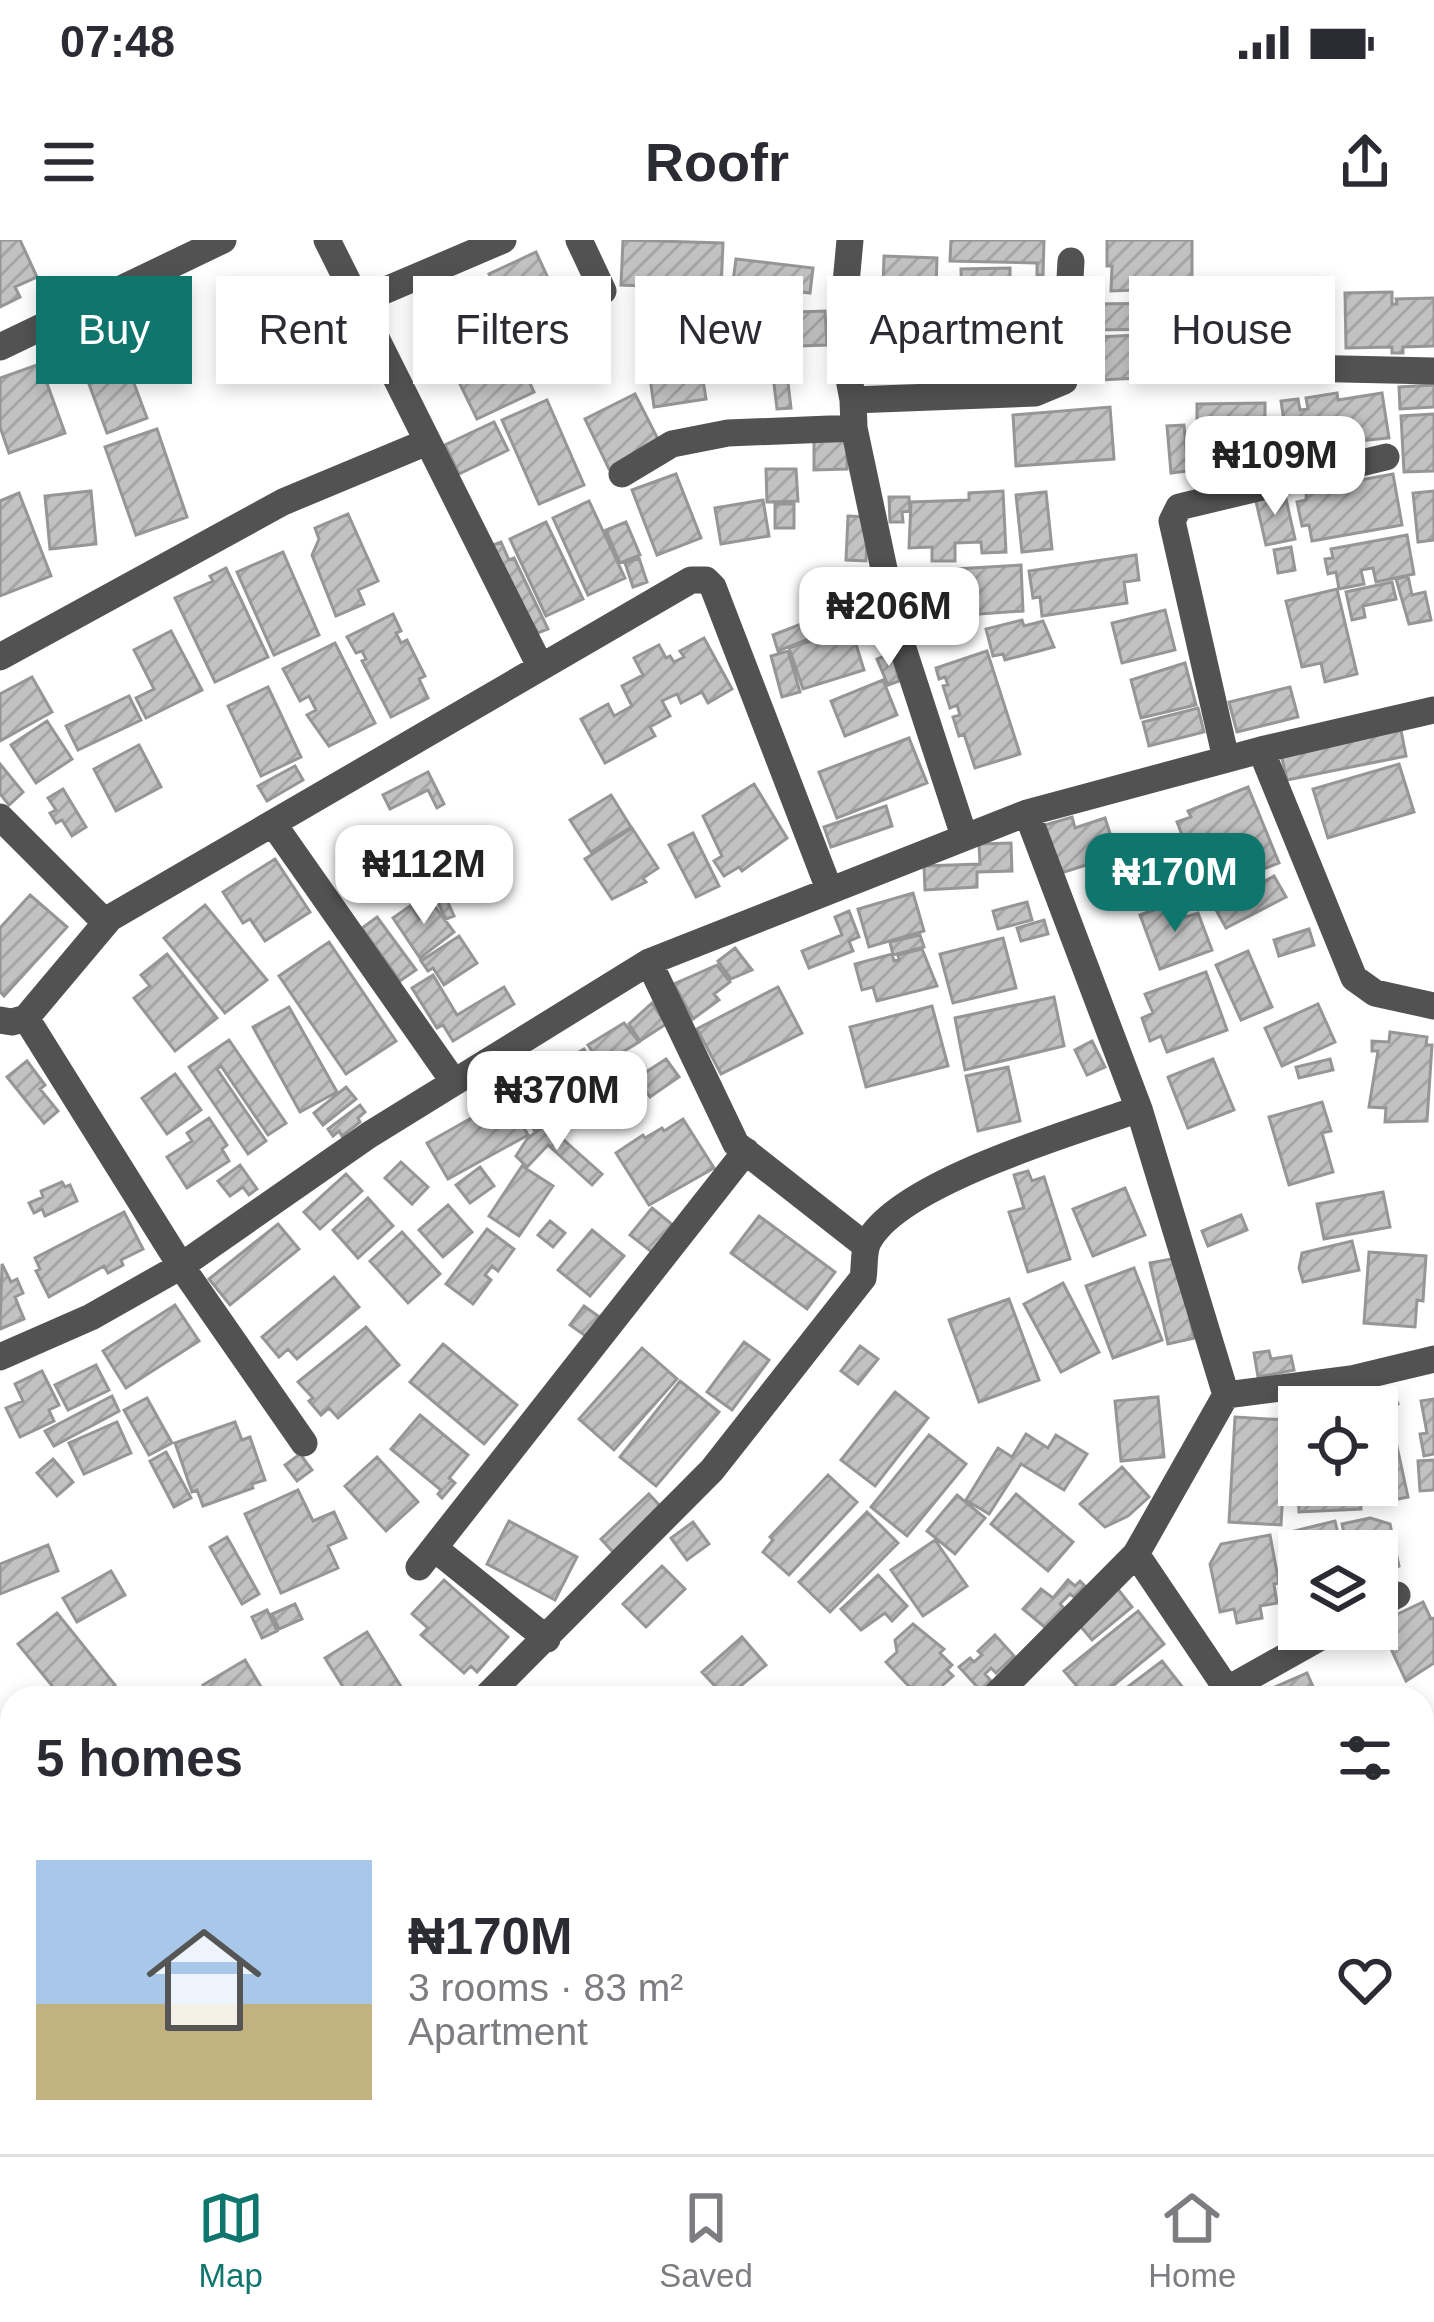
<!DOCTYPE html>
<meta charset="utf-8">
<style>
:root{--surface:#fff;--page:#f7f7f7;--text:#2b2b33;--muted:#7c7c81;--line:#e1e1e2;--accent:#0f766e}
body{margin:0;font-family:Helvetica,sans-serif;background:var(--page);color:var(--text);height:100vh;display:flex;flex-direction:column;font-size:45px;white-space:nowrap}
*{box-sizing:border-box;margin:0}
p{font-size:39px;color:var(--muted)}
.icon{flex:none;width:66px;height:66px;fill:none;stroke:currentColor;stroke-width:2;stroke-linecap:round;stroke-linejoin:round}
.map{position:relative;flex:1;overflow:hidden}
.side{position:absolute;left:0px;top:1446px;width:1434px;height:468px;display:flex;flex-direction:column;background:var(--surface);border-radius:36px 36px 0 0;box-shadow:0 6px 18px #0003}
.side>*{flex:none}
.top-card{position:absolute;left:36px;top:36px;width:1362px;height:108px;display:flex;gap:24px}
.controls{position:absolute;left:1278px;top:1146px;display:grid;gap:24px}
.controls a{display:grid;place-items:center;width:120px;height:120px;border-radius:0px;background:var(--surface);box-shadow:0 6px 18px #0003;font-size:60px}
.price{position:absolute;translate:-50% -102px;padding:0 27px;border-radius:24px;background:#fff;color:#222;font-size:39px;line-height:78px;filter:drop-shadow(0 3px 6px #0008)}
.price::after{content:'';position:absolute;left:50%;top:72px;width:36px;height:27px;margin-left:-18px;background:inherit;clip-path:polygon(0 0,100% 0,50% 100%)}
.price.on{background:var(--accent);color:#fff}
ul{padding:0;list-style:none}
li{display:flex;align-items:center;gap:36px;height:300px;padding:0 36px}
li+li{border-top:3px solid var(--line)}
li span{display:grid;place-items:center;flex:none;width:336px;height:240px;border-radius:0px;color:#555}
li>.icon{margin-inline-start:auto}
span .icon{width:144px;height:144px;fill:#fffc;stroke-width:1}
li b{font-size:51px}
h2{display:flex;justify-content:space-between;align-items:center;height:144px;padding:0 36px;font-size:51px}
.pill{padding:0 42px;border-radius:0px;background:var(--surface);box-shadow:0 6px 18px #0003;font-size:42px;line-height:108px}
.pill.on{background:var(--accent);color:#fff}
.status{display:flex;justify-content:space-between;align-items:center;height:84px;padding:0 60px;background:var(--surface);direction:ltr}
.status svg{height:33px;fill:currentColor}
header{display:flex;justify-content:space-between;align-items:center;height:156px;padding:0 36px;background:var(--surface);font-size:54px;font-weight:700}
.menu{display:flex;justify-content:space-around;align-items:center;height:168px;border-top:3px solid var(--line);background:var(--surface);font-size:33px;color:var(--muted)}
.menu a{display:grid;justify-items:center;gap:6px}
.menu .on{color:var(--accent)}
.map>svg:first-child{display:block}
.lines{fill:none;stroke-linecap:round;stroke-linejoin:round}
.stream{stroke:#a0a0a0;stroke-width:8}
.building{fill:url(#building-hatch);stroke:#969696;stroke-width:3}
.minor{stroke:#525252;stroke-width:27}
</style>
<div class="status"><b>07:48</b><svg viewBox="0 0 49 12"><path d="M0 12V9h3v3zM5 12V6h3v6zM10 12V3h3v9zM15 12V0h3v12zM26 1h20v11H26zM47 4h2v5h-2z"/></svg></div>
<header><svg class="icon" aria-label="menu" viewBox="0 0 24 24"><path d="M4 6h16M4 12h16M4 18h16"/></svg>Roofr<svg class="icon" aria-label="share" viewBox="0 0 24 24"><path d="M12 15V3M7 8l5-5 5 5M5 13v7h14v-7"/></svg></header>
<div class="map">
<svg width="1434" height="1914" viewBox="0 0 1434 1914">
<defs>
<pattern id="building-hatch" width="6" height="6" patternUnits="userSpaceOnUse" patternTransform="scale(3)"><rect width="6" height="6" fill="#c2c2c2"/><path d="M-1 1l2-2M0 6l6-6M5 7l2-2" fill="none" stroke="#a5a5a5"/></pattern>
</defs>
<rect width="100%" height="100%" fill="#fff"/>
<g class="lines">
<!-- stream -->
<path class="stream" d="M1422,1877l12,-6
M1339,1914l27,-12"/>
</g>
<!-- building -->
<path class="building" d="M0,0h20l17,37 -22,10 5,10 -20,10z
M623,0l100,3 -2,46 -100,-4z
M951,0h93l-1,35h-6v-12l-87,-2z
M1107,0h85v57h-55v-7l-26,1 1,-25h-5z
M536,12l37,80 -47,21 -37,-79z
M884,16l53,2 -2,60 -53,-2z
M736,19l77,9 -3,25 -17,-2 -2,13 -60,-8z
M1010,28v10h6l1,42 -55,1 -1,-52z
M1392,52v12h5l-1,-5 38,-1v48l-31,1v6h-11v-6l-46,1 -1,-55z
M1182,63v26l-95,1v-26z
M756,65l7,43 -51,7 -7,-42z
M825,71l2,34 -56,2 -1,-34z
M1211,75l33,1v17l50,1 -1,41 -82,-1z
M693,77l13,82 -52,8 -11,-82z
M1180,93l2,43 -82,4 -2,-43z
M772,110l22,1 -1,21 -23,-2z
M515,111l19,41 -57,27 -20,-41z
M40,124l25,69 -56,20 -9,-26v-49z
M129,130l18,48 -40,15 -18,-49z
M787,134l4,34 -14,1 -4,-33z
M1434,145v22l-34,2 -1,-22z
M1337,153l1,7 44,-7 7,45 -101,10 -7,-47 17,-2 2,11 8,-1 -2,-11z
M635,154l25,49 -51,26 -24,-50z
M547,160l37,85 -45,19 -37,-84z
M1265,163v53h-68v-52z
M1110,167l4,52 -98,7 -3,-51z
M1434,174v57l-30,1 -3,-56z
M494,182l14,28 -49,24 -14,-29z
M1184,185l4,46 -17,2 -4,-47z
M157,189l30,88 -51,18 -31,-88z
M814,201h33v28l-33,1z
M766,229h30l2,32 -31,1z
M1342,231l2,12 49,-9 9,51 -90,16 -3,-16 -7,1 -5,-24 9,-2 1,-15z
M676,234l25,64 -44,17 -25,-65z
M1284,250l11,49 -29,6 -11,-48z
M91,251l5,53 -46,5 -5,-53z
M1003,251l3,61 -24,1 -1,-11 -26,1v18h-23v-14l-23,1 2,-46 58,-2v-7z
M1434,251v49l-16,2 -5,-49z
M1046,252l6,57 -30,3 -6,-57z
M19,253l32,83 -51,20v-95z
M889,257h20l1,14 -8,1 1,10h-13z
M763,260l6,36 -48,8 -6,-36z
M589,261l36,77 -37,17 -35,-77z
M775,264h19v24h-19z
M348,274l30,67 -20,9 6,14 -28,12 -24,-61 7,-16 -4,-11z
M848,276l20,1 -2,44 -20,-1z
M546,282l37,77 -37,17 -36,-77z
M626,282l14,33 -20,8 -14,-33z
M1407,295l7,39 -38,8 -3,-14 -12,2 3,14 -25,5 -3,-17 -8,2 -3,-15 8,-1 -2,-9z
M501,302l8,18 5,-2 34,71 -10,4 -52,-85z
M1291,307l4,23 -17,3 -4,-23z
M283,312l36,83 -45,20 -37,-83z
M1136,315l3,25 -15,2 3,21 -85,13 -2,-19 -7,1 -4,-27z
M639,318l8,24 -14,5 -8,-24z
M1021,325l2,46 -99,7 -1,-8h-8l-2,-20 10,-1 -2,-18z
M226,328l42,89 -53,25 -40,-84 38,-17 -3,-5z
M1408,336l4,19 13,-3 6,28 -22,4 -13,-45z
M1392,342l4,17 -33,7 2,11 -13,3 -6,-28z
M1337,349l20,85 -32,8 -4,-19 -19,4 -16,-66z
M843,368l7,15 -72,28 -5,-16z
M1165,370l10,40 -53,13 -10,-40z
M393,374l8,17 -5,2 5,10 6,-3 18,36 -6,3 9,19 -37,19 -29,-56 4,-2 -4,-8 -6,2 -9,-16z
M1022,380l2,6 19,-5 11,26 -49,13 -2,-6 -10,2 -7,-27z
M851,388l13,42 -61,19 -14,-41z
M171,391l31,59 -56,28 -10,-20 18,-9 -20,-39z
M704,398l28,51 -24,14 -6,-11 -21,11 -4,-9 -15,7 8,15 -20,11 5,9 -50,27 -24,-44 27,-15 6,12 18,-10 -10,-20 21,-11 -9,-17 25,-13 7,13 4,-2 4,6 10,-5 -4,-6z
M335,403l40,80 -46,23 -22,-31 9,-5 -7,-14 -9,5 -17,-32z
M788,411l12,41 -18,5 -11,-41z
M987,411l33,103 -45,14 -11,-34 -5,2 -6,-19 7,-2 -3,-10 -7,3 -7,-22 5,-1 -3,-8 -6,2 -3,-11z
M892,413l7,28 -11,4 -11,-26z
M1185,423l11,42 -55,13 -10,-38z
M32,437l20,35 -52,29v-47z
M883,440l14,35 -52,21 -14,-35z
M268,447l33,70 -40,19 -33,-70z
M1290,447l8,30 -61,15 -8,-30z
M129,456l12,24 -63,30 -12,-24z
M1198,468l6,24 -55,14 -6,-24z
M47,481l25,38 -36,24 -25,-38z
M1400,485l6,31 -119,24 -7,-30z
M909,498l18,45 -90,35 -18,-46z
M139,505l22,42 -45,24 -22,-42z
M0,524l23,28 -14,13 -9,-11z
M1399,524l15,48 -86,26 -15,-49z
M295,526l8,14 -36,21 -9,-15z
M428,532l16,32 -7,4 -9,-18 -38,19 -7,-14z
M754,544l33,54 -45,33 -3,-4 -15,9 -10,-15 8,-5 -19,-40z
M1248,547l31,76 -75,29 -27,-70 14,-5 -3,-6z
M63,549l23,38 -14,9 -10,-16 -6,3 -6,-10 6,-3 -8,-12z
M611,555l20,32 -40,25 -21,-32z
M886,566l6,20 -61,21 -7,-20z
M1072,577l3,11 30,-10 12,37 -56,18 -16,-48z
M632,588l26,40 -15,10 3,4 -34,17 -27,-40z
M461,589l11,24 -54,26 -12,-25z
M693,593l26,53 -23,11 -27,-52z
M1166,598l23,54 -32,14 -23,-54z
M1011,603l1,28 -35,1v15l-52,3 -1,-24 56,-2 -1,-20z
M275,619l35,53 -45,29 -15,-22 -7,4 -20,-31z
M435,634l19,42 -8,3 -14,-29 -13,6 -5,-12z
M1274,636l12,21 -60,31 -11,-20z
M913,653l11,38 -55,16 -11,-38z
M30,655l37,32 -63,69 -4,-4v-64z
M427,656l27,36 -34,26 -27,-40 17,-12 9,13 5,-3 -9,-12z
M1027,662l5,18 -34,9 -5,-18z
M1176,662l6,16 16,-5 14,37 -52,19 -20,-54z
M205,665l62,75 -42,33 -61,-75z
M849,671l10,26 -10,4 4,10 -44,17 -7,-17 40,-16 -7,-18z
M377,677l39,53 -16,11 -38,-53z
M1044,680l4,14 -27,7 -4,-13z
M1309,689l5,16 -35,11 -5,-16z
M920,695l4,12 -31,8 -3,-13z
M459,696l18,27 -33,22 -11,-17 -5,3 -7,-10z
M1003,698l13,50 -63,15 -13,-49z
M329,702l67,99 -50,33 -67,-98z
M735,708l17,22 -21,9 -13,-18z
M922,709l15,37 -60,15 -4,-14 -11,3 -7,-26 37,-10 2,7 5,-1 -1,-5z
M1248,711l24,56 -31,13 -25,-55z
M167,714l50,64 -42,33 -41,-53 16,-12 -9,-11z
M717,725l13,17 -16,12 5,6 -26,19 -19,-35z
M1206,732l21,58 -60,22 -6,-16 -11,5 -8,-23 11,-5 -8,-19z
M433,735l24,40 47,-28 10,17 -61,37 -10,-16 -6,3 -25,-40z
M778,747l24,46 -81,41 -24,-45z
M1054,757l10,49 -99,24 -10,-52z
M652,763l14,21 -26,17 -11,-17z
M1318,764l17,38 -53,24 -17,-38z
M932,766l16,60 -82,21 -16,-60z
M289,767l48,85 -37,20 -47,-85z
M624,783l15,19 -38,23 -13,-20z
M1390,792l37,5 -1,8h6l-5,76 -42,1 1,-14 -17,-1 9,-56h-6v-10l17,1z
M229,800l57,83 -18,12 -47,-69 -4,3 49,72 -18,13 -59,-87z
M1092,801l13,26 -18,8 -12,-25z
M584,809l12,21 -19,11 4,7 -28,17 -17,-28z
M666,819l13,18 -29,20 -13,-19z
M1213,819l21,51 -46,18 -20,-51z
M1330,819l3,11 -34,8 -3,-11z
M27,821l18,24 -5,4 18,22 -14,12 -37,-46z
M1008,827l12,54 -42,10 -12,-55z
M175,834l26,36 -34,24 -25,-36z
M346,847l10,12 -33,26 -9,-12z
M507,858l21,37 -80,44 -21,-36z
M539,862l11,17 -16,11 -12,-17z
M1322,862l9,29 -9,2 11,39 -44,13 -20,-68z
M360,865l5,7 -7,6 2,4 -18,14 -3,-5 -6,5 -5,-7z
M209,878l18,27 -5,4 7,12 -42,27 -20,-31 25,-16 -5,-8z
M683,879l31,49 -65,37 -33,-52 27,-18 2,3 17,-10 2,3z
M546,884l56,50 -10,11 -44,-40 -21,22 -11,-11 11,-17z
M401,922l27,25 -16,17 -27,-26z
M240,925l17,24 -8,6 -6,-8 -13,9 -12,-15z
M522,926l31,20 -34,50 -30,-20z
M480,927l14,19 -24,17 -14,-18z
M1028,931l4,10 12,-4 26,82 -42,13 -19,-60 15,-4 -10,-33z
M346,934l16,17 -42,38 -16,-17z
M62,942l3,5 5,-2 7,16 -32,15 -3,-7 -8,4 -5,-10 14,-6 -2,-6z
M1125,948l20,47 -52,21 -20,-47z
M1383,952l7,35 -66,12 -7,-35z
M368,958l25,28 -35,32 -25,-28z
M448,965l24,27 -29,25 -24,-27z
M652,968l22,18 -21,27 -23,-18z
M124,972l19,37 -22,11 2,5 -15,8 -4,-7 -55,31 -13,-26 4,-2 -5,-11z
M1241,975l6,15 -39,16 -6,-15z
M759,976l76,56 -28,37 -76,-56z
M550,981l15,12 -12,14 -15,-12z
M278,984l21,25 -69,56 -21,-26z
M487,989l27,20 -16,22 -6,-5 -7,9 6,5 -18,24 -27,-20z
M592,990l32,26 -34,40 -32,-26z
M402,992l38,42 -32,29 -38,-42z
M1352,1001l7,29 -56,12 -4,-14 3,-15z
M1369,1012l57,4 -3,45 -6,-1 -2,27 -51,-4z
M1177,1018l17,80 -26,6 -18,-81z
M2,1024l9,18 6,-3 6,14 -8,4 9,22 -24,10z
M1134,1028l28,72 -49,18 -27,-72z
M334,1037l25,30 -62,52 -9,-10 -9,8 -17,-20z
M1063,1043l36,69 -38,20 -37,-68z
M1009,1059l30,81 -60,22 -30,-82z
M175,1065l24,36 -73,47 -23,-37z
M584,1066l17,12 -14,19 -17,-12z
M366,1087l33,38 -61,53 -9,-10 -8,7 -12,-14 4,-3 -15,-16z
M744,1102l25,18 -37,50 -25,-18z
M443,1104l74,61 -33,39 -74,-62z
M860,1106l18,13 -20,25 -17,-13z
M642,1108l35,31 -63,71 -35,-31z
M1269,1111l2,8 20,-3 3,14 -36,7 -4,-24z
M96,1125l13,25 -41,20 -13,-25z
M42,1131l17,34 -10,5 5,11 -34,16 -14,-29 17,-7 -8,-17z
M680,1141l39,31 -63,74 -36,-29z
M1391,1148l7,16 -21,8 -8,-16z
M895,1152l33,26 -53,68 -34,-26z
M112,1156l7,15 -65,35 -9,-15z
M1158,1157l6,60 -43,4 -6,-60z
M147,1158l25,45 -23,12 -25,-45z
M1434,1159v55l-10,2 -4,-22 7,-1 -6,-32z
M420,1175l48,40 -19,23 6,5 -13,15 -4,-4 3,-4 -50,-41z
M1235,1177l52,3 -6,105 -52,-3z
M1391,1179l17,78 -35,7 -4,-19h8v-63z
M117,1182l14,31 -47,21 -15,-31z
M235,1182l7,18 8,-3 15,43 -13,4 1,4 -50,18 -6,-16 -5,2 -17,-49z
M1026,1194l22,14 8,-13 31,19 -23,36 -43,-26 -32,50 -23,-14 32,-52 14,9z
M929,1195l37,29 -59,72 -36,-29z
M166,1212l25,46 -17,9 -24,-46z
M300,1214l12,16 -15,11 -12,-16z
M377,1217l41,45 -32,29 -41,-45z
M53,1219l20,23 -16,14 -20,-23z
M1434,1220v30l-14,1 -2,-30z
M1122,1227l27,30 -21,19 -23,11 -25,-23z
M1297,1228l2,17h61l1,24 -62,3z
M828,1235l29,27 -68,73 -26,-23 10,-12 -3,-3z
M298,1250l15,31 21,-9 12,26 -18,8 10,22 -57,25 -36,-79z
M649,1254l12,13 -48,45 -12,-13z
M1016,1254l57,48 -25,29 -57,-47z
M957,1255l28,23 -30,36 -28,-23z
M867,1272l31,31 -68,69 -31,-30z
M1370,1278l20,6 9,42 -22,14v-29h-29l-6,-27z
M509,1281l68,36 -22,43 -68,-36z
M1335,1281l7,30h-43v35l-13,-53z
M693,1282l16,22 -22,16 -16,-22z
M1270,1295l9,48 -5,1 3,19 -17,3 2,12 -25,5 -3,-14 -14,3 -10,-48 11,-20z
M227,1297l32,57 -17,10 -32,-57z
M935,1300l32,46 -44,30 -32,-46z
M48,1305l10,26 -58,23v-30z
M662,1326l23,23 -39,38 -23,-23z
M111,1331l14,24 -48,27 -14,-24z
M878,1335l29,31 -15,15 -7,-8 -24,17 -20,-21z
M444,1340l64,57 -31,35 -6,-6 -7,7 -43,-38 7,-7 -16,-14z
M1068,1340l7,6 5,-5 5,5 -10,12 -5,-4 -10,10 4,4 -17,21 -24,-20 18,-20 12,9z
M1117,1348l15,19 -40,33 -16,-19z
M1423,1362l8,17 3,-1v45l-28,18 -27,-58z
M295,1364l7,15 -23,10 -7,-15z
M267,1370l10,21 -15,7 -10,-21z
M1138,1371l26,33 -66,54h-11l-23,-27z
M57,1373l58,72 -16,13h-37l-44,-54z
M913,1384l31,25 -4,4 12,12 -5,5 6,6 -10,9 10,13h-33l-34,-36 11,-10 -2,-12z
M367,1392l41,66h-63l-4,-5 4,-3 -20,-32z
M995,1395l19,21 -18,17 -5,-5 -6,6 7,8 -11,9 -22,-24 11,-9 4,4 8,-7 -4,-4z
M742,1397l24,28 -40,33 -24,-26z
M245,1420l19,32 -10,6h-44l-7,-13z
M1162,1421l29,37h-78z
M1307,1433l11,25h-49l-3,-7z
M0,1492h12v78h-12z
M1428,1529l6,13v56l-12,-26v-40z
M1434,1643v39l-12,5v-39z
M1434,1703v50l-12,-26v-19z
M12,1733v56l-7,1 -5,-55z
M446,1902h59l9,12h-59z
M520,1902h40l10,11 -40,1z
M628,1902h86l1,1 -20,11h-68l-5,-8z
M772,1902h69l-20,12h-42z
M871,1902h34l6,12h-66z
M939,1902h50l5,12h-50z"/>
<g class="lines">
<!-- minor -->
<path class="minor" d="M327,0l213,426
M579,0l24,51
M850,0l-9,97 12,63 1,28 43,202 67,206
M360,61l143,-61
M0,107l223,-107
M1298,128l136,3
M853,160l182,-7 29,-12 7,-120
M622,234l50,-30 56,-11 126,-5
M0,417l283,-155 144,-60
M1261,510l93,228 21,15 59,13
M1226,519l-54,-238 7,-14 207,-50
M0,577l106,106
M274,585l180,257
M649,722l87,182 130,102
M26,778l155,248 123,177
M0,780l12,2 14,-4 84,-100 581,-338h15l7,7 116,302
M1139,869l87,286
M0,1117l91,-40 90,-51 188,-131 280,-173 378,-149 234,-63 173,-40
M434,1308l113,91
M1136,1314l97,144
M419,1327l327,-416
M1377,1366l20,-11
M1228,1449l107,-60
M485,1458l227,-228 151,-192c2,-11 0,-26 5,-36 31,-60 207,-110 271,-133l-112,-296
M993,1458l143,-144 90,-159 125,-16 83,-20
M0,1625l12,4
M1422,1636l12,-7
M751,1902l7,12
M0,1908l176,1"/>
</g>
</svg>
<div class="controls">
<a><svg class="icon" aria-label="locate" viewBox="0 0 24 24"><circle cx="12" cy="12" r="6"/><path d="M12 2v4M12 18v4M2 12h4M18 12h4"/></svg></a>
<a><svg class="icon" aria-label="layers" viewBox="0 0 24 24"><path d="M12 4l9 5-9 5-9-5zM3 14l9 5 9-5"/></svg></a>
</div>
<b class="price" style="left:1275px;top:278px">₦109M</b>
<b class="price" style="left:889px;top:429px">₦206M</b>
<b class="price" style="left:424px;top:687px">₦112M</b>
<b class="price on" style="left:1175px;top:695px">₦170M</b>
<b class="price" style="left:557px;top:913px">₦370M</b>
<div class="top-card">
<a class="pill on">Buy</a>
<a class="pill">Rent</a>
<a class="pill">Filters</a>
<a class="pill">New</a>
<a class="pill">Apartment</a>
<a class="pill">House</a>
</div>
<section class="side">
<h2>5 homes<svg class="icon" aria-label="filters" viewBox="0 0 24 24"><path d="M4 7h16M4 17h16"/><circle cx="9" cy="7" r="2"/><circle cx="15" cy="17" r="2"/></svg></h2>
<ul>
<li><span style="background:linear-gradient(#a9c7e8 60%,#c2b280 0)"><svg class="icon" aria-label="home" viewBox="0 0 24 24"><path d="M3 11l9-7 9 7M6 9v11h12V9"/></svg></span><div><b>₦170M</b><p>3 rooms · 83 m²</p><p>Apartment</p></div><svg class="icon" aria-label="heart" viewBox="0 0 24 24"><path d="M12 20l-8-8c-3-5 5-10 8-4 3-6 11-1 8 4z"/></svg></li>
</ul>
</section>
</div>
<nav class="menu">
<a class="on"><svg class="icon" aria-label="map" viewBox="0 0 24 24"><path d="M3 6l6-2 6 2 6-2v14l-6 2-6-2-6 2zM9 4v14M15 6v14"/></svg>Map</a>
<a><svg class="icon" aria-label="saved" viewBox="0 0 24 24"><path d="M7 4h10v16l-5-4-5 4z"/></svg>Saved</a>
<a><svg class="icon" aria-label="home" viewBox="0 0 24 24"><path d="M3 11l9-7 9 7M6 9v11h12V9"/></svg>Home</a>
</nav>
